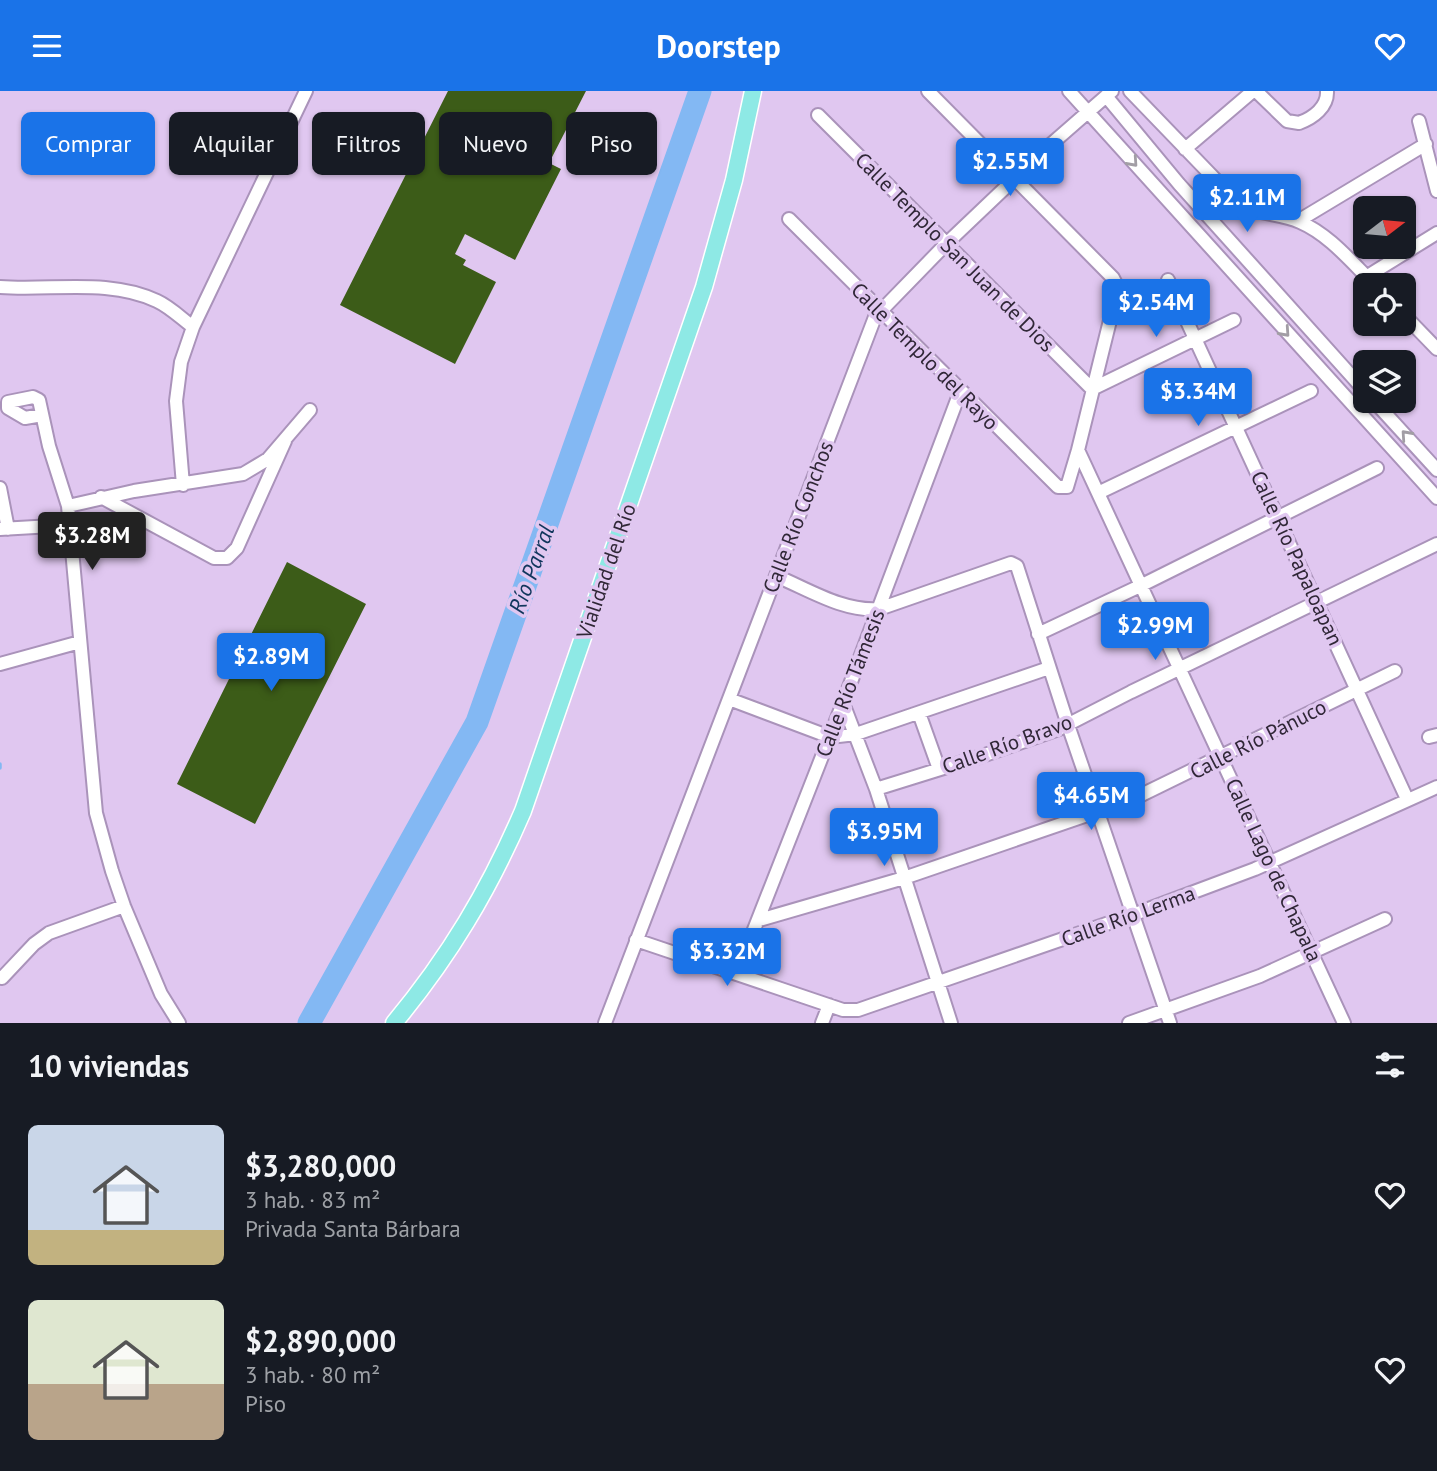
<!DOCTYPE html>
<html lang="es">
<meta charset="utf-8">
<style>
:root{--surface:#171b24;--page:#242831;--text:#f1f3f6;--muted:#9ea1a6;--accent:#1a73e8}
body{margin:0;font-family:"PT Sans",sans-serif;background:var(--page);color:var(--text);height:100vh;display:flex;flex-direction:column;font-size:26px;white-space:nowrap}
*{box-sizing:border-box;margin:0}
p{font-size:23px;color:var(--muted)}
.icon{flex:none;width:38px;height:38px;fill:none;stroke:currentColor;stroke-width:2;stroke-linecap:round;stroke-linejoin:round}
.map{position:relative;height:932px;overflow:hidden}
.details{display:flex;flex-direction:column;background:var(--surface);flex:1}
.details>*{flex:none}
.guide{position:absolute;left:21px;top:21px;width:700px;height:63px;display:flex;gap:14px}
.needle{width:46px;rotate:74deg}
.tools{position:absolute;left:1353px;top:105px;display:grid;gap:14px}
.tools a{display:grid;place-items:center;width:63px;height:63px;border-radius:10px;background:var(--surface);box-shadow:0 2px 5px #0004;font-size:35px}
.price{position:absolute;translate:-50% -60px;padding:0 16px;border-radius:7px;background:var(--accent);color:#fff;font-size:23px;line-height:46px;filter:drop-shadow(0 2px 4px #0008)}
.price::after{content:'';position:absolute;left:50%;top:42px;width:21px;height:16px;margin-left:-10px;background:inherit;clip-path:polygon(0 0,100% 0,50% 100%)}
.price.current{background:#222;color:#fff}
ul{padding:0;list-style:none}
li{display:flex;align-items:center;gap:21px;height:175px;padding:0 28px}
li span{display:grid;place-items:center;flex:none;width:196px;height:140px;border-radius:10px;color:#555}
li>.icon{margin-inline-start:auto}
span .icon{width:84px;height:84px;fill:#fffc;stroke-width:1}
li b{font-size:30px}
h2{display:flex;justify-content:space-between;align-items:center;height:84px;padding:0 28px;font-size:30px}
.pill{padding:0 24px;border-radius:10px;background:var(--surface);box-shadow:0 2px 5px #0004;font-size:24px;line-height:63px}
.pill.current{background:var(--accent);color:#fff}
header{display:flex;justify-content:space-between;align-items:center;height:91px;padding:0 28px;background:var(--accent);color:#fff;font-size:32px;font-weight:700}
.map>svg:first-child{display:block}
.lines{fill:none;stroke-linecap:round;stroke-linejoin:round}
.stream{stroke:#83b8f3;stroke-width:3.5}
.river{stroke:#83b8f3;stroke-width:23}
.building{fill:#3c5c18}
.minor-casing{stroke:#aa93ba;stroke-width:16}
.major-casing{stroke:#fff;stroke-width:19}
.minor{stroke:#fff;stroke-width:12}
.major{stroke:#8ee9e5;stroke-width:16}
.oneway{stroke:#a29ea5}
.labels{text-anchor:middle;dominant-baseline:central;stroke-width:7;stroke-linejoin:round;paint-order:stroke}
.street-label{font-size:21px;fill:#302737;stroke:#e0c7f0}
.water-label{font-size:23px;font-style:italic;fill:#10365c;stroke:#e0c7f0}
</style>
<header><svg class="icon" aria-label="menu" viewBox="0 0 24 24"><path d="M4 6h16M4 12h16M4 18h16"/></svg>Doorstep<svg class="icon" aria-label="heart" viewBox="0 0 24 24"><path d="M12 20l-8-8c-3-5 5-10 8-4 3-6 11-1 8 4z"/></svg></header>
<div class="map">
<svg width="1437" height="932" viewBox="0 0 1437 932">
<rect width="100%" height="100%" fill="#e0c7f0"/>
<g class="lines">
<!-- stream -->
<path class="stream" d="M0,673v4"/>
<!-- river -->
<path class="river" d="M309,932l168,-301 223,-631"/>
</g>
<!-- building -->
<path class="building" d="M448,0h138l-37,72 12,6 -46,91 -50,-26 -10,20 11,6 -3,5 33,17 -41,82 -115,-59z
M287,471l79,42 -111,220 -78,-40z"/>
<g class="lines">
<defs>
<path id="minor" d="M1069,0l368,407
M1130,0l108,112c19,12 42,10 62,19 30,13 52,41 75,63
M1256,0l31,30 12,2c14,-5 29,-16 28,-32
M1106,5l73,88 186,207
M818,24l274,274 142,-69
M1419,30l18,70
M1185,58l68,-58
M789,128l269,268h9l11,-37 40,-162 -5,-10 -185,-187
M1298,130l128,-77
M1366,186l71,-44
M1168,189l239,519
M0,196c51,4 109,-9 157,14 13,6 24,17 36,26
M1404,224l33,34
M1374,310l63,69
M42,324l-17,3 -17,-10v-6l25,-5 6,3 10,46 19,60 28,307 16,58 12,35 37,88 18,29
M1078,359l266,573
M183,394l-7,-84 5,-39 12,-35 113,-236
M0,397l8,41
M1098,402l213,-102
M101,406l113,61h13l10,-10 48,-107
M68,415l66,-15 109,-17 25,-15 42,-49
M0,438l70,-4
M776,485c32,13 67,36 103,33l132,-46 6,3 51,159 102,298
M1038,543l102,-48 237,-118
M0,573l80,-22
M729,608l101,38 26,-3 193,-66
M843,612l33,86 75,234
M919,622l20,56
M1429,646l8,-2
M876,698l106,-33 77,-27 72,-37 306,-148
M759,829l145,-42 227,-78 264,-129
M636,849l207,70h15l277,-96 120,-45 182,-82
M737,882l106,-270 117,-311
M2,887l32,-34 15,-11 75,-27
M605,932l270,-706 71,-73 103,-98 63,-55
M822,932l7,-18
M1129,932l131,-47 125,-57"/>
<path id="major" d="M394,932c55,-66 95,-133 129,-212l181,-524 30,-107 19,-89"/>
</defs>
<!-- minor casing -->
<use href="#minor" class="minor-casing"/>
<!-- major casing -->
<use href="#major" class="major-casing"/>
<!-- minor -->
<use href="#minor" class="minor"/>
<!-- major -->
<use href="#major" class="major"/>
</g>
<!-- one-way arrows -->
<defs><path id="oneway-chevron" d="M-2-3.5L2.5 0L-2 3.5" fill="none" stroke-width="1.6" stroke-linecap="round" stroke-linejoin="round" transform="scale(1.75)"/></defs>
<g class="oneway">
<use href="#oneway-chevron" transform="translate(1133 71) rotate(48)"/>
<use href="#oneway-chevron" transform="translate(1285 241) rotate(48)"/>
<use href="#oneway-chevron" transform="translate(1406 344) rotate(-132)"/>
</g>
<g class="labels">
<!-- street labels -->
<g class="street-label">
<text transform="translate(955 161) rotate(45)">Calle Templo San Juan de Dios</text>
<text transform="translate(925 265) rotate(45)">Calle Templo del Rayo</text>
<text transform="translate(798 426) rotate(-69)">Calle Río Conchos</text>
<text transform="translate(1297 467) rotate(65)">Calle Río Papaloapan</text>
<text transform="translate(606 480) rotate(-71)">Vialidad del Río</text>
<text transform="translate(850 592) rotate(-69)">Calle Río Támesis</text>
<text transform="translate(1258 648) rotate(-27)">Calle Río Pánuco</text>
<text transform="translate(1007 653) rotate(-20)">Calle Río Bravo</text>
<text transform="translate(1274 779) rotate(65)">Calle Lago de Chapala</text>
<text transform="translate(1128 825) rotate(-20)">Calle Río Lerma</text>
</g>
<!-- water labels -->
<g class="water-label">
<text transform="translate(531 478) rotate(-70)">Río Parral</text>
</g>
</g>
</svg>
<div class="tools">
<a><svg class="needle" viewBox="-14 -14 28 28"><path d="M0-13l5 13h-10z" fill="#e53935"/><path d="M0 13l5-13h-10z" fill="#9ea1a6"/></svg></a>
<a><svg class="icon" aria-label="locate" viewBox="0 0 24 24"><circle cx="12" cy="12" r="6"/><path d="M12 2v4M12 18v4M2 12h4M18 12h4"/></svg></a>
<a><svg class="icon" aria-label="layers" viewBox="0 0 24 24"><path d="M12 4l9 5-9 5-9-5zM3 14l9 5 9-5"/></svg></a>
</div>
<b class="price" style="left:1010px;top:107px">$2.55M</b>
<b class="price" style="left:1247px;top:143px">$2.11M</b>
<b class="price" style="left:1156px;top:248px">$2.54M</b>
<b class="price" style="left:1198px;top:337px">$3.34M</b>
<b class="price current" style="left:92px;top:481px">$3.28M</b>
<b class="price" style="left:1155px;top:571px">$2.99M</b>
<b class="price" style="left:271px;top:602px">$2.89M</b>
<b class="price" style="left:1091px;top:741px">$4.65M</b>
<b class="price" style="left:884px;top:777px">$3.95M</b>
<b class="price" style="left:727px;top:897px">$3.32M</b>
<div class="guide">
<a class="pill current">Comprar</a>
<a class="pill">Alquilar</a>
<a class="pill">Filtros</a>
<a class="pill">Nuevo</a>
<a class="pill">Piso</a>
</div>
</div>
<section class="details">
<h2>10 viviendas<svg class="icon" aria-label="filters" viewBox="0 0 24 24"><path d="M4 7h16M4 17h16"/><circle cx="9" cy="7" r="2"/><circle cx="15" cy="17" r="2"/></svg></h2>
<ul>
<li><span style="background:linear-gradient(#c9d6e8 75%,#c2b280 0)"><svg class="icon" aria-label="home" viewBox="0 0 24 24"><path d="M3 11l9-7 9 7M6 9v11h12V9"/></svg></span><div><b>$3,280,000</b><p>3 hab. · 83 m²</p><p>Privada Santa Bárbara</p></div><svg class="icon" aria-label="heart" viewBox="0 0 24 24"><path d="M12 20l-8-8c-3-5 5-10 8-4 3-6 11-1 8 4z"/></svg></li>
<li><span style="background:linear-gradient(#dfe7d0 60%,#b9a48a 0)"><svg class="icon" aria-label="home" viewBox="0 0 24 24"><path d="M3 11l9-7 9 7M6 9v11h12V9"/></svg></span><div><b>$2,890,000</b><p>3 hab. · 80 m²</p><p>Piso</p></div><svg class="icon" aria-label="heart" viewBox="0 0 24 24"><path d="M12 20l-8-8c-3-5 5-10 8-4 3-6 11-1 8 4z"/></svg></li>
</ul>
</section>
